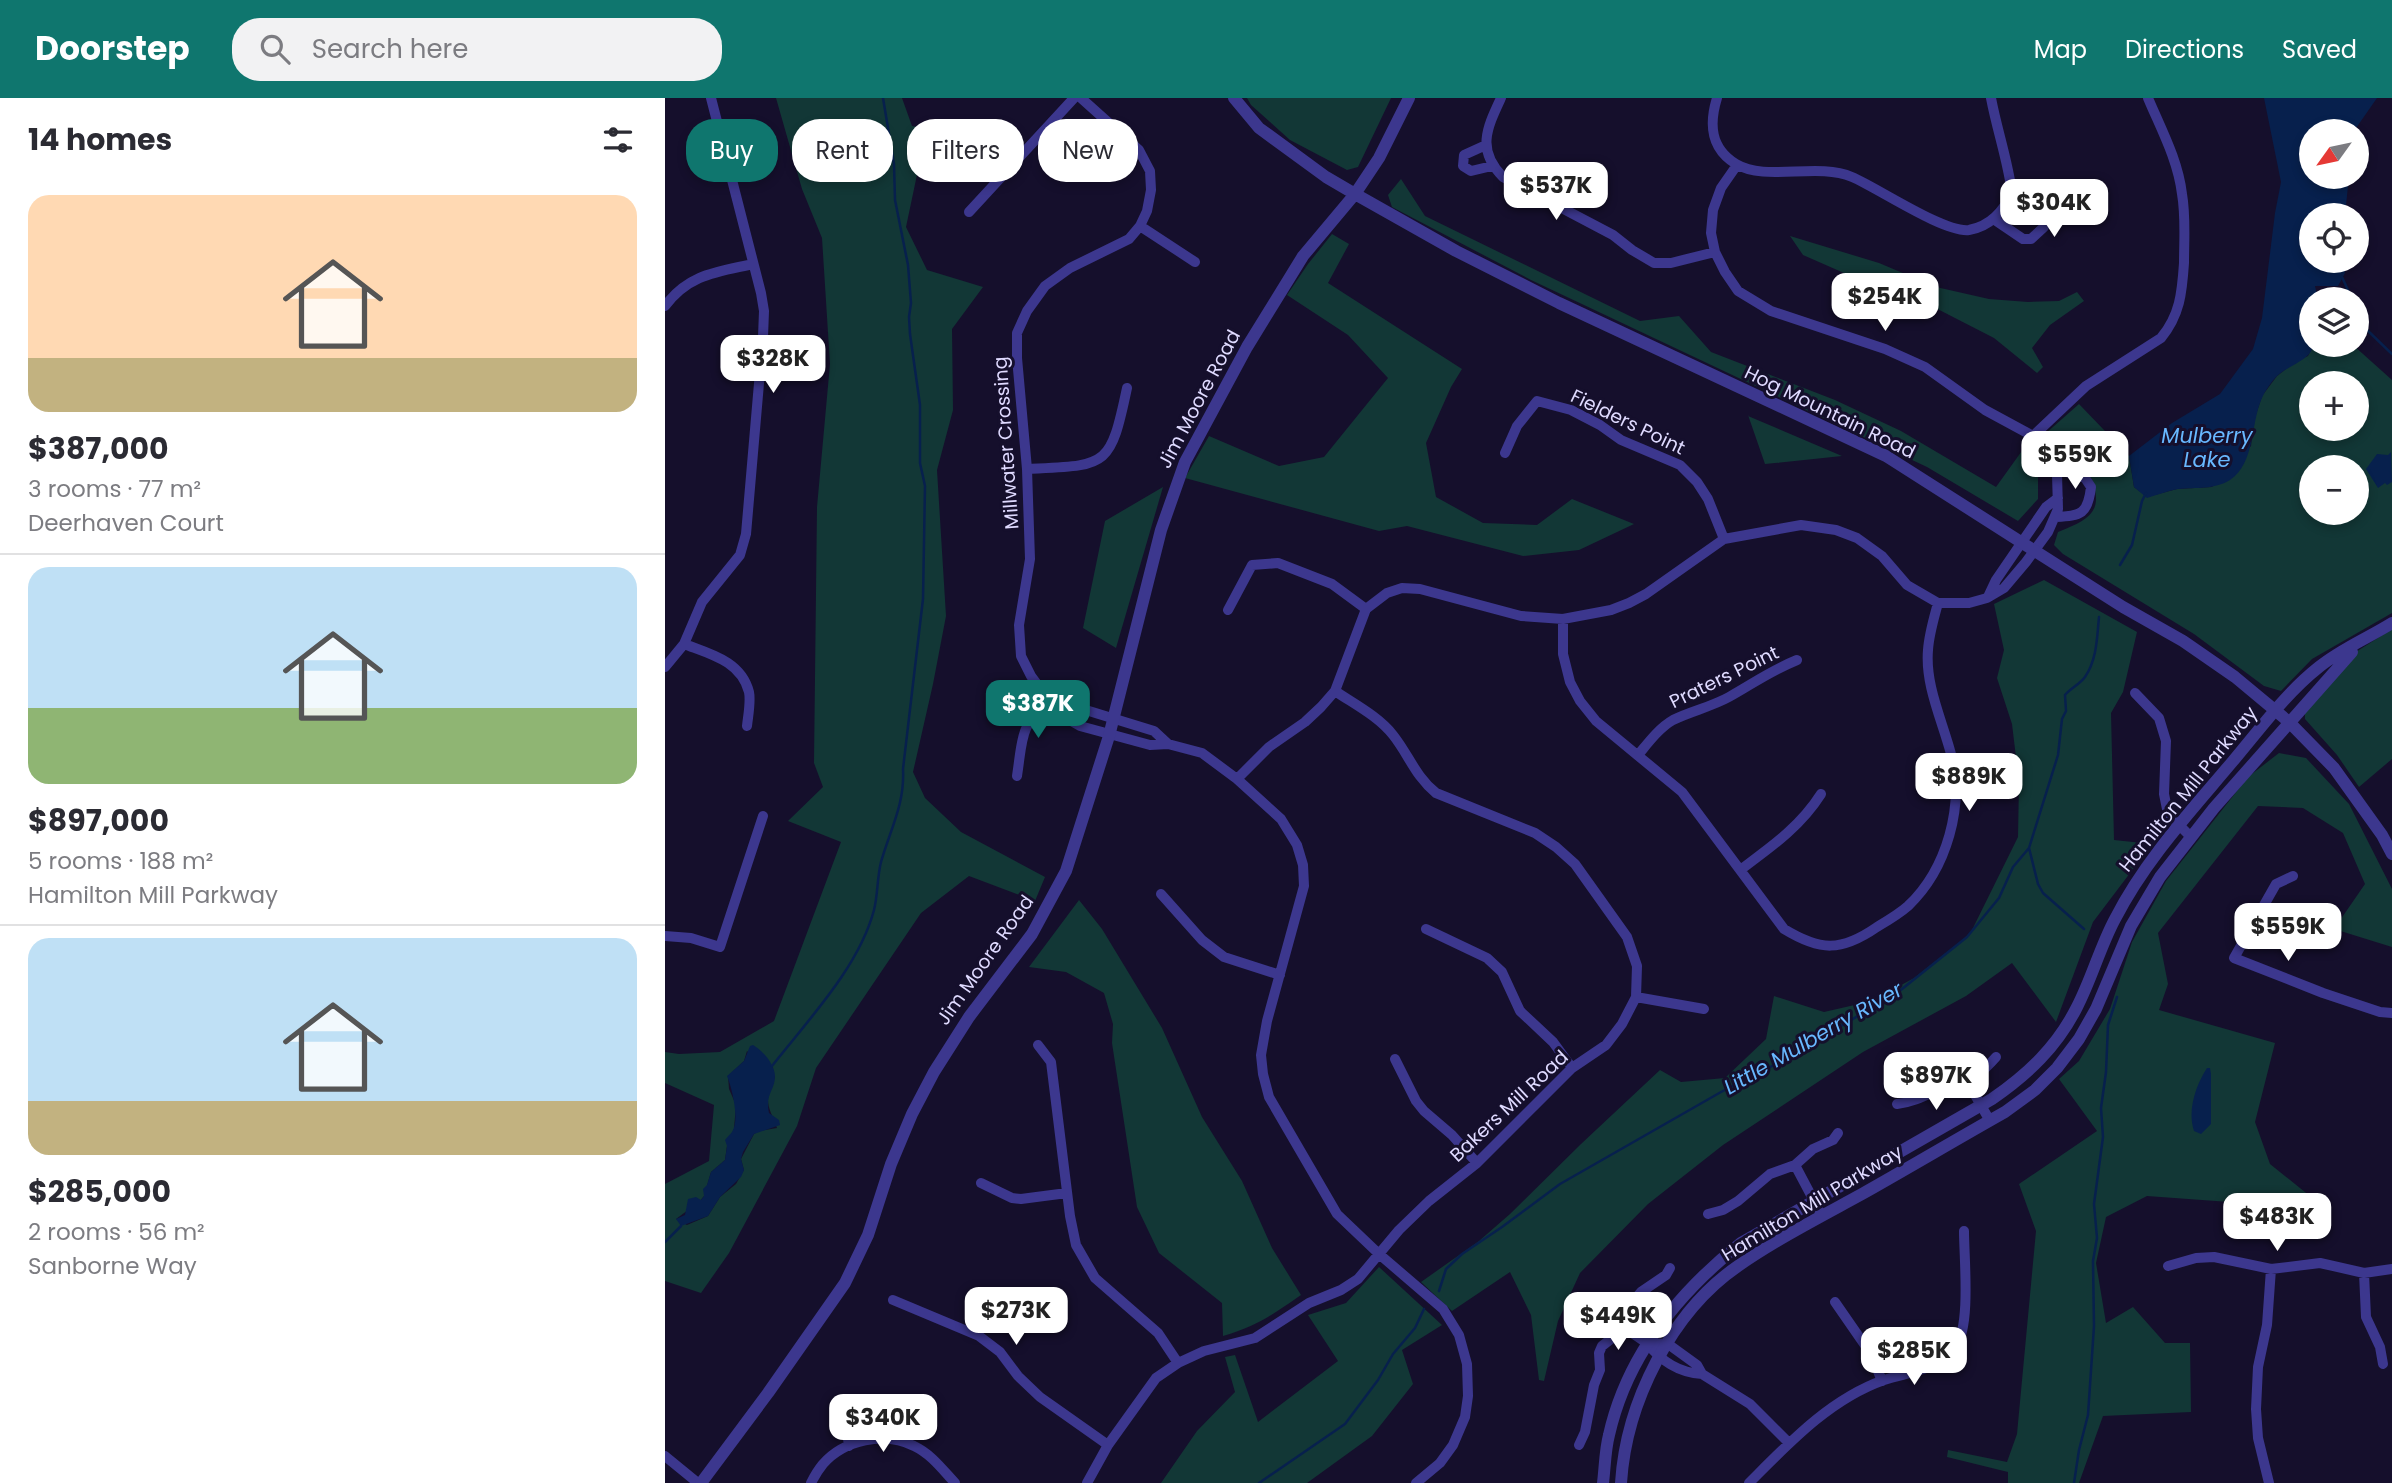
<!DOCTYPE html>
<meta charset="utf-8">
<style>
:root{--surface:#fff;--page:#f2f2f3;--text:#2b2b33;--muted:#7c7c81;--line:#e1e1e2;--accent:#0f766e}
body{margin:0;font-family:Poppins,sans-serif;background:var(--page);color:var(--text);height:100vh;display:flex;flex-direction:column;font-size:26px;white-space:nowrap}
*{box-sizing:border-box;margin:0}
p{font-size:23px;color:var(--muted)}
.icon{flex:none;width:38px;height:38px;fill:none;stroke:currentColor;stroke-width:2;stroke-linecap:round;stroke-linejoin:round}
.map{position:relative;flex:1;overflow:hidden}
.drawer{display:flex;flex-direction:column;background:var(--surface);width:665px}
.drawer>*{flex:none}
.guide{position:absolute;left:21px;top:21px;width:665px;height:63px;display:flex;gap:14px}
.needle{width:46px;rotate:237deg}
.fabs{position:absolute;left:1634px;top:21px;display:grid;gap:14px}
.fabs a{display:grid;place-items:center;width:70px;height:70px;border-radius:50%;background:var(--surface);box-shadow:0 4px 10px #0003;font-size:35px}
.price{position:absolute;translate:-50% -60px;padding:0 16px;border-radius:14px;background:#fff;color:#222;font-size:23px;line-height:46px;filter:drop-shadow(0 2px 4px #0008)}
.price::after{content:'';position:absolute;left:50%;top:42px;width:21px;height:16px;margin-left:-10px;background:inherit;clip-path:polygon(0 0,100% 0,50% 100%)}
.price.current{background:var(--accent);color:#fff}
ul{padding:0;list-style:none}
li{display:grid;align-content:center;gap:14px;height:371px;padding:0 28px}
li+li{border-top:2px solid var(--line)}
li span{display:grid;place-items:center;height:217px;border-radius:21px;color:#555}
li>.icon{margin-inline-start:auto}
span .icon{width:126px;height:126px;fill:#fffc;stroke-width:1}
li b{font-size:30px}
h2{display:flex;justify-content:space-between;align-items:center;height:84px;padding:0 28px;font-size:30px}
.pill{padding:0 24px;border-radius:28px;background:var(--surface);box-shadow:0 4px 10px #0003;font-size:24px;line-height:63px}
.pill.current{background:var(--accent);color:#fff}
header{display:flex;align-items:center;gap:42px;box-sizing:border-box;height:98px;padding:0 35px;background:var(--accent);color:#fff}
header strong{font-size:33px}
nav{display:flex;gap:38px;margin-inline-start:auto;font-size:24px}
.search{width:490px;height:63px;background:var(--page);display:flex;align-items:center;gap:18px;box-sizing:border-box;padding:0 24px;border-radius:28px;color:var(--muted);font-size:26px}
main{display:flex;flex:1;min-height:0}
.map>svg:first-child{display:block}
.green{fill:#123736;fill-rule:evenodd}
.water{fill:#07204d}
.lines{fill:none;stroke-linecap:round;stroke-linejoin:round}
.stream{stroke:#07204d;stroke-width:2.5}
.minor{stroke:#3c378e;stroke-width:10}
.tertiary{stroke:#3c378e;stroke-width:12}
.labels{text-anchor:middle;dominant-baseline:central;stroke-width:6;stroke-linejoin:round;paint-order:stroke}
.street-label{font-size:19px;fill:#dfdaff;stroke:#150f2c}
.water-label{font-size:21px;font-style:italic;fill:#68b8ff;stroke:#150f2c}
</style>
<header>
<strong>Doorstep</strong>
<div class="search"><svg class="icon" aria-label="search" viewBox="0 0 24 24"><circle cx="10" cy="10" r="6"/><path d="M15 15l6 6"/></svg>Search here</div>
<nav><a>Map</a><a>Directions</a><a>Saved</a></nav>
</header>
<main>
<section class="drawer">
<h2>14 homes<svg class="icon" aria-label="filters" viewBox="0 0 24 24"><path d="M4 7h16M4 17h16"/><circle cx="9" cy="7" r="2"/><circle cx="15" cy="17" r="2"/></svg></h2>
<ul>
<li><span style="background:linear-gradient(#ffd9b3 75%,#c2b280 0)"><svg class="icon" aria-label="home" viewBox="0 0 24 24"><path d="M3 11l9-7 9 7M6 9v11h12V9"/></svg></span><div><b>$387,000</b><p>3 rooms · 77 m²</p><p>Deerhaven Court</p></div></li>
<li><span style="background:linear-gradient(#bfe0f5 65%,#8fb573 0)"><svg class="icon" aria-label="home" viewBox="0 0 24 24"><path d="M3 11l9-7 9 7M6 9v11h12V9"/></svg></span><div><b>$897,000</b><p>5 rooms · 188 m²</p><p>Hamilton Mill Parkway</p></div></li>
<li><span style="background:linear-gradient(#bfe0f5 75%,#c2b280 0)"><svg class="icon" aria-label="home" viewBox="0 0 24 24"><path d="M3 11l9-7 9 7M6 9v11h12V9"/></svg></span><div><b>$285,000</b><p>2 rooms · 56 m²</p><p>Sanborne Way</p></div></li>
</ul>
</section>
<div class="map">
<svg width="1727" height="1385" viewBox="0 0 1727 1385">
<rect width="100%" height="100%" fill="#150f2c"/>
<!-- green -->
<path class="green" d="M111,0h126l10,28 26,4 -20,40 -12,57 21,43 56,17 -31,42 1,81 -16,60 9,146 -13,68 -20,88 12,26 36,34 84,45 -10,24 -66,-25 -48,37 -105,155 -19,58 -68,127 -28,40 -36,-12v-97l44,-23 5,-56 -49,-22v-31l14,2 41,-2 54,-31 67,-179 -53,-21 35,-34 -9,-24 3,-256 13,-143 -8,-126 -20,-49zM82,953l28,26c-11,27 -8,25 2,51l-18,3 -5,3 -13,25 3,11 -8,14 -16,13 -12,19 -21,9 -11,-6 24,-18 4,-5 7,-24 14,-12 2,-14 7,-17 2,-24 -7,-16 -1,-13 16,-15z
M582,0h144l-33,69 -11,3 -57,-30 -39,-35z
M736,81l24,37 215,105 39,-5 32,36 124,48 66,31 95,56 28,-39 14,18v33l-20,22 -91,-54 -396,-187 -139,-73 -4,-12z
M667,136l17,10 -21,39 134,86 -11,18 -25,56 10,54 47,26 54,2 35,-26 62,25 -55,26 -56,6 -116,-30 -28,5 -194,-53 24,-42 70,30 45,-9 64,-79 -40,-43 -61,-40 21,-31z
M1125,138l89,27 57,24 53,12 39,3 31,-1 18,-9 7,9 -34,24 -18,23 11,19 -6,6 -43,-35 -78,-40 -72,-25 -41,-18z
M1648,247h40l39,35v233l-80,46 -31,32 -17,-5 -70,-52 -131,-80 -9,-9 4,-13c33,-13 48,-22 31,-58 -25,-11 -32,-14 -44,-40l34,-30 50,52 5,31 13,10 30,-8 35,-2 39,-41 3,-25 8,-25 15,-20 18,-14 13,-6zM1647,285h45v46h-45zM1647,369h45v46h-45z
M1083,317v1l94,40 -77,8z
M498,389l-47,161 -33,-20 22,-107z
M1379,482l93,52 -14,60 -12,21 3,127 38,4 -59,78 -37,100 -44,-59 -46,33 -103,56 -140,93 -75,59 -68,69 -22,48 -14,60 -5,-1 -8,-65 -21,-43 -58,39 -31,-29 58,-41 31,-27 71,-70 79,-74 21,12 44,-4 41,-39 8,-43 50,16 48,-11 42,-23 56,-44 48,-97 1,-55 -7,-58 -15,-46 7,-28 -10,-46z
M1727,531v130l-33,28 -22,-32 -32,-36v-11l43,-51z
M1614,655l27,5 43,46 43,85v58l-58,-18 31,-45 -22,-51 -40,-25 -45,-2 -100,127 10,51 -9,26 116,33 -20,79 15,42 56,45 -179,-13 -41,21 -10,46 10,60 27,-16 32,36h25l1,69 -88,4 -24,67h-71v-11l-61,-15 1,-7 59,12 10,-28 19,-203 -17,-47 78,-53 -38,-52 20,-18 31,-52 22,-67 34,-61 82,-104z
M414,802l23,29 60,99 40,89 40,64 30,67 29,47c-29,20 -44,31 -78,41l-1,-33 -63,-50 -22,-46 -25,-164 1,-19 -9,-31 -38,-21 -37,-5z
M714,1169l63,58 -40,25 11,34 -41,52 -65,47h-146l36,-52 38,-39 -10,-35 10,-2 23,67 80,-61 -30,-46 38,-12z"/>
<!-- water -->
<path class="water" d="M1599,0h113l-23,33h-42v46h34l2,9 -3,29h-33v46h32l1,12 -7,13h-23l3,13h-6c0,14 2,36 1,47 -2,14 -26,20 -36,30 -5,5 -12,15 -15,22 -12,26 -6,64 -32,82 -16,10 -34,7 -52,9 -11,2 -21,6 -31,9l-13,-11 -5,-31 43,-33 48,-29 33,-45 9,-31 13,-105 6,-31z
M1726,354l1,30 -5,3 -2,-2 -7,5 -12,-19 11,-15 11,1z
M88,947c9,5 22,19 22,31 0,15 -10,17 -6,37l10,7 1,5 -26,9 -11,18 -2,7 3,11 -3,7 -21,20 -12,19 -27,10 -5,-7 9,-4 3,-16 8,-2 5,3 3,-4 -1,-7 4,-4 4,-13 14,-12 2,-14 -2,-6c2,-3 5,-5 7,-8 8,-12 0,-44 -5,-56l17,-15 6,-15z
M1542,970h3l1,6v50l-10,10 -7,-3c-7,-21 2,-46 13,-63z"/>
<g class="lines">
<!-- stream -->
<path class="stream" d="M1677,179l10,22
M1692,213l9,18 26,25
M1455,467l12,-20 10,-44 4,-8
M1364,750l9,36 5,9 41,36
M107,968c36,-46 87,-99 102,-156 4,-16 3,-32 7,-48 9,-32 24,-58 22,-93l20,-170 2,-113 -5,-23v-58l-10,-71 -1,-17 2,-14 -3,-38 -13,-65 -1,-36 -11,-66
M0,1144l16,-16
M774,1193l7,-22 16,-15 40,-27 58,-43 161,-92 57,-29 119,-70 70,-56 32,-39 14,-31 16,-19 29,-93 4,-36 4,-8 -1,-16c6,-7 15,-11 20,-18 12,-17 12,-40 14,-60
M594,1385l86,-59 33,-44 15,-26 22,-26 9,-19
M1409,1385l5,-33 9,-35 6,-89 -1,-65 4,-23 -3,-34 9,-67 -2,-29 5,-36 2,-47 9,-28"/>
<!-- minor -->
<path class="minor" d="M416,0l58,52 11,21 1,19 -4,21 -7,15 -11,13 -59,29 -25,18 -18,25 -10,22v25l10,111 3,90 -11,66 2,31 10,20 28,38 21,12 70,19 18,-1 34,9 35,26 44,40 16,26 6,20 1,21 -37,135 -6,34 2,19 6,23 68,117 42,40 64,55 16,26 8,29 1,32 -3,21 -12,28 -13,18 -24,20
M836,0c-14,30 -25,52 2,79l110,58 19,15 22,13h17l44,-11
M1052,0c-8,26 -7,50 19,66 30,18 81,-2 116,13 26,11 92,56 117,53 22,-4 34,-19 43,-37 -4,-32 -15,-63 -21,-95
M821,47l-22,10 -1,11 8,5 21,-5
M304,114l105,-114
M1330,122l28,19h8l13,-12c0,-19 -17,-24 -32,-34
M475,128l55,36
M0,208c24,-32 52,-34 88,-42
M1368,338l53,-50 75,-48c19,-23 21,-45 23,-75 0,-23 2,-46 -2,-69 -4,-34 -21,-65 -34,-96
M840,355l12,-27 20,-25 34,9 29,15 21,15 59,25 17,17 11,17 16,40
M1389,370l31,10 6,9c-3,27 -10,29 -35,30
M362,371c80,-4 83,0 100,-81
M1323,499l8,-17 50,-73 12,-9
M563,512l24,-45 26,-2 54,21 34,25
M898,521v35l7,28 10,19 16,20 86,71 102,137c36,22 57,23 93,-2 10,-6 22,-13 31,-21 39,-37 57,-101 43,-152 -9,-34 -26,-69 -23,-104 1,-16 6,-32 10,-47
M19,546c26,10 57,17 65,48 2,10 -1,24 -2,34
M0,569l19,-23 18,-42 38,-47 6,-21 17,-197 1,-26 -3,-18 -50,-195
M1470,595l24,25 7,23 -2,53 4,20 23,23
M385,601l104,32 14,13
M973,657c10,-12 21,-27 35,-35 18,-9 38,-13 56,-23 25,-14 41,-26 68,-37
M352,678c6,-39 2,-49 33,-77
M572,681l32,-32 36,-25 16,-15 14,-16 31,-82 21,-16 15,-5 18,1 101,27 42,3 48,-9 18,-7 17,-9 78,-55 77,-14 35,5 21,8 25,18 25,29 31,18h31l18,-5 17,-10 22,-26 22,-30 10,-23 -1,-35 -16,-30 -8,-8 -48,-26 -60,-43 -40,-18 -114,-38 -33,-20 -13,-19 -10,-20 -4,-19 2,-23 8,-22 16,-23
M1075,772c31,-23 60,-43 81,-76
M1628,778l-17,8 -42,74 89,35 57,19 12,1
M496,796l41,46 22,17 56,18
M761,831l61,29 15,14 18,39 33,31 19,26
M0,838l26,2 29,9 43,-131
M971,899l68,12
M373,947l13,17 19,154 6,29 19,33 63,55 20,30
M730,961l21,42 8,10 28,24 25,28
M1302,983l23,40
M1232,1006c18,-2 31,-10 47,-17 27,-10 31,-6 52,-30
M1130,1067l27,51
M316,1085l31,15 9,1 46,-6
M1043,1116l15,-4 15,-9 32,-27 25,-9 18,-16 20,-9 5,-7
M1503,1168l28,-8 18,-1 57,12 49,-6 44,10 28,-4
M1699,1175l2,44 14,30 3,17
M228,1202l86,36 21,16 18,24 22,21 68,48
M1170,1204l36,52 11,27
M960,1230l22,15
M982,1245l21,1 29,21 5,9c-23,-1 -42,-14 -55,-31z
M1037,1276l48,30 39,39
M914,1347l6,-13 9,-47 6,-15 -1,-17 3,-7 23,-18 10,-29 6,-7 25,-17 4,-7
M184,1348l-3,-23 6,-6h7l8,7 4,14
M0,1358l33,27
M146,1385c3,-6 7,-13 12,-19 21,-24 61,-33 91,-18 17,8 28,23 41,37
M422,1385l21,-38 48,-67 22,-15 26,-12 51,-13 54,-35 32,-13 17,-11 41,-49 30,-29 48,-38 95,-95 34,-23 16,-21 14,-27 1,-31 -10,-29 -52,-73 -19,-17 -21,-14 -99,-40c-21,-17 -27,-38 -43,-58 -15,-19 -39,-31 -58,-44
M1084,1385c40,-40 81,-84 135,-103 24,-8 57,-10 72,-33 15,-23 8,-88 8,-116
M1604,1385l-11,-45 -2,-29 2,-42 9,-42 4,-56"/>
<!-- tertiary -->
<path class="tertiary" d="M569,0l25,30 67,49 29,17 101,57 103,52 327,153 237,151 60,34 52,36 54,45 45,46 48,67 10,19
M36,1385l67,-90 77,-110 23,-48 23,-71 21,-50 22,-42 35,-55 63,-83 34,-63 43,-135 52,-206 24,-68 62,-115 56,-91 52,-62 24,-36 30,-60
M938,1385c2,-16 2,-33 6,-48 18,-80 69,-142 132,-192l251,-144c36,-25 65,-52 85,-92 15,-29 23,-60 38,-88 30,-59 76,-108 118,-158 27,-32 53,-68 86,-94 22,-18 49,-29 73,-44
M956,1385c5,-80 50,-171 117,-217 39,-27 82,-49 124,-72 48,-27 95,-55 143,-82l30,-22 22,-22 22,-29 17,-30 35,-83 29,-49 54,-69 138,-156"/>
</g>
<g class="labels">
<!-- street labels -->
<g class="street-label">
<text transform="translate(534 301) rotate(-62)">Jim Moore Road</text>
<text transform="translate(1165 314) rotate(26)">Hog Mountain Road</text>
<text transform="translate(963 324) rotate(26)">Fielders Point</text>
<text transform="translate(341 345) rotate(-94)">Millwater Crossing</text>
<text transform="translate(1059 579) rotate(-26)">Praters Point</text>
<text transform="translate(1523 691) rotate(-51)">Hamilton Mill Parkway</text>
<text transform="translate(320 862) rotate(-55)">Jim Moore Road</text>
<text transform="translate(844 1008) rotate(-43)">Bakers Mill Road</text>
<text transform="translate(1147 1105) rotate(-31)">Hamilton Mill Parkway</text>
</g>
<!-- water labels -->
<g class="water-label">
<text x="1542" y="337">Mulberry<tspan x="1542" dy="24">Lake</tspan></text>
<text transform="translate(1148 940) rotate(-30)">Little Mulberry River</text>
</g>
</g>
</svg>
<div class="fabs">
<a><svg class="needle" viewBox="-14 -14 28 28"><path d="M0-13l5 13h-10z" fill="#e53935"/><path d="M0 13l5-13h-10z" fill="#7c7c81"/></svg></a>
<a><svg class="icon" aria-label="locate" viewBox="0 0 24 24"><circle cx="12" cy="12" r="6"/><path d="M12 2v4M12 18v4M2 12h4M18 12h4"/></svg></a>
<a><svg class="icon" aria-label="layers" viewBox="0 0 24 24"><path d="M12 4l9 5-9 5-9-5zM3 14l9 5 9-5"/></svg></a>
<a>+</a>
<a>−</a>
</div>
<b class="price" style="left:891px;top:124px">$537K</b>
<b class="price" style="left:1389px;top:141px">$304K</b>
<b class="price" style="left:1220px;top:235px">$254K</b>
<b class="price" style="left:108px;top:297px">$328K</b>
<b class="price" style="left:1410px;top:393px">$559K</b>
<b class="price current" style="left:373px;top:642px">$387K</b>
<b class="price" style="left:1304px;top:715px">$889K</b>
<b class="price" style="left:1623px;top:865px">$559K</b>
<b class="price" style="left:1271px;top:1014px">$897K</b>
<b class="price" style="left:1612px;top:1155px">$483K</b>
<b class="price" style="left:351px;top:1249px">$273K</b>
<b class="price" style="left:953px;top:1254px">$449K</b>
<b class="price" style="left:1249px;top:1289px">$285K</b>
<b class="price" style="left:218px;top:1356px">$340K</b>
<div class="guide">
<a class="pill current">Buy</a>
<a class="pill">Rent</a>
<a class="pill">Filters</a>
<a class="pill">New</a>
</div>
</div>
</main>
